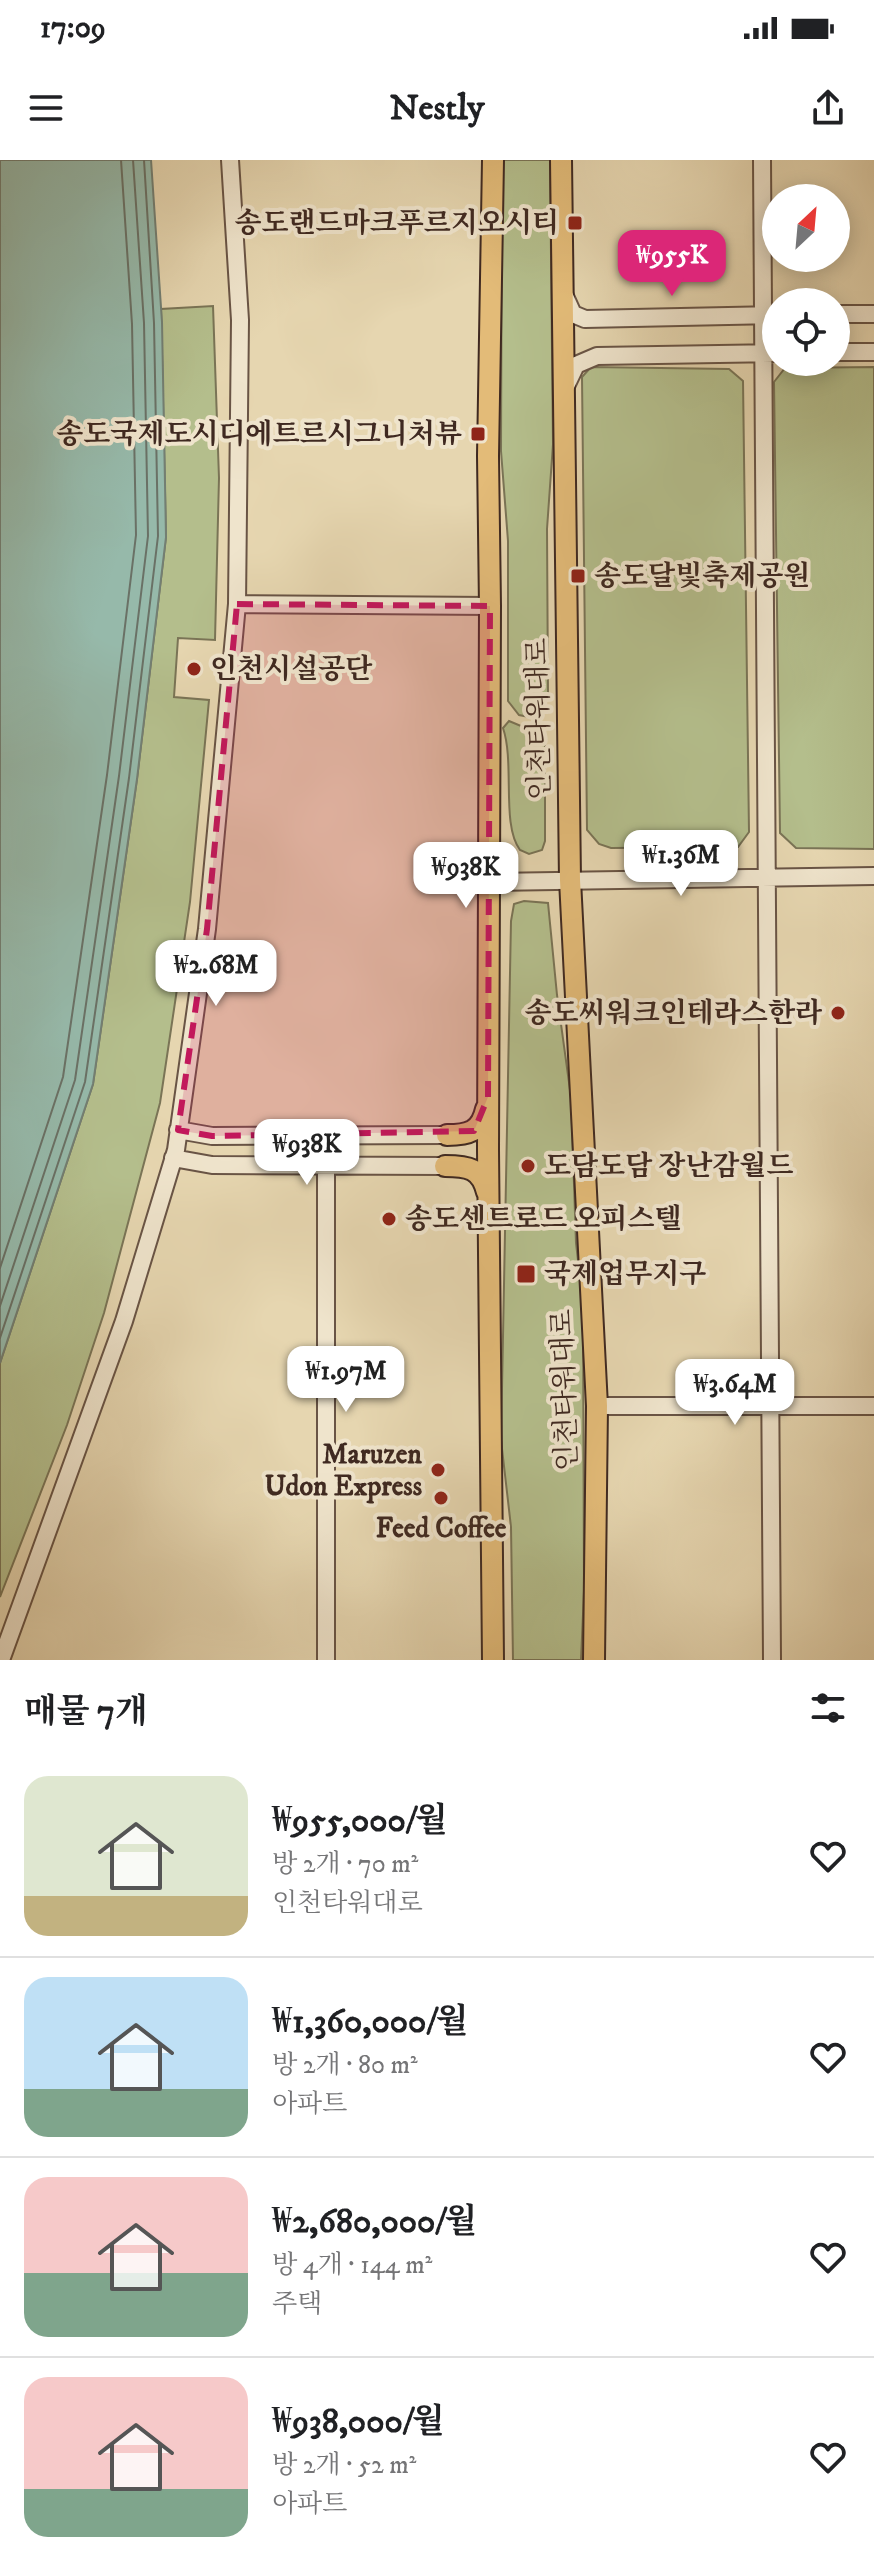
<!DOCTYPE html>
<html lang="ko">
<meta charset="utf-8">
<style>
:root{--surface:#fff;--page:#f2f2f2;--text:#202124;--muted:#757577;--line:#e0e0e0;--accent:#db2777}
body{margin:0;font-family:"IM FELL DW Pica","Noto Serif KR",serif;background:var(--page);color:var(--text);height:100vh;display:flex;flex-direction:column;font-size:30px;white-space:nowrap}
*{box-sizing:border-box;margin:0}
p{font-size:26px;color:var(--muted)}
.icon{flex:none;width:44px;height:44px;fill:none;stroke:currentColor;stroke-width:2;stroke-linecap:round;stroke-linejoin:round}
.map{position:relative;height:1500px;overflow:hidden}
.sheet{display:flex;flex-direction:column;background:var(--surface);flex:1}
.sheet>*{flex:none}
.needle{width:52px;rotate:26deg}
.controls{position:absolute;left:762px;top:24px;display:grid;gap:16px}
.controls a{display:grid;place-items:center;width:88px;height:88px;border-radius:50%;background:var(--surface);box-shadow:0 4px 20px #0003;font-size:40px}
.price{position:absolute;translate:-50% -68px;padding:0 18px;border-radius:16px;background:#fff;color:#222;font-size:26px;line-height:52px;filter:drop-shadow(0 2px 4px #0008)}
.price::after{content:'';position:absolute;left:50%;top:48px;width:24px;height:18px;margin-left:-12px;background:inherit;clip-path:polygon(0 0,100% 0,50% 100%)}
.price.selected{background:var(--accent);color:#fff}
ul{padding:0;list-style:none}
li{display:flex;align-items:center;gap:24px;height:200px;padding:0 24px}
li+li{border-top:2px solid var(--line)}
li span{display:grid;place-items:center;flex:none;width:224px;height:160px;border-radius:24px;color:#555}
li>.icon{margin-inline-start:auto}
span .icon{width:96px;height:96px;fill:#fffc;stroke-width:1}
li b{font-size:34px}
h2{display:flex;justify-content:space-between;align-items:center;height:96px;padding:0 24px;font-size:34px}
.status{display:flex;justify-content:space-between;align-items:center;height:56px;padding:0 40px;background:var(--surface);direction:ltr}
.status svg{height:22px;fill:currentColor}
header{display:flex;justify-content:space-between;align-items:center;height:104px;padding:0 24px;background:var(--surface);font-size:36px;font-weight:700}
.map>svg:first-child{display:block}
.green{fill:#b4be8c;stroke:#7a7456;stroke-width:2}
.water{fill:#96b9aa;stroke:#737f73;stroke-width:2}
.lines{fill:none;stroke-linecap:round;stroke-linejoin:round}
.shore{stroke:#6a7166;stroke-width:2}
.minor-casing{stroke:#695445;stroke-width:20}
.major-casing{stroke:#3f2921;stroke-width:24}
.minor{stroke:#efe4cc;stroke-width:16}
.major{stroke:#e3bb78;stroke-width:20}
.marked{fill:#c2185b;fill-opacity:0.2;stroke:#c2185b;stroke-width:6;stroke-dasharray:16 10;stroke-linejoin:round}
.poi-dot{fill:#8f2418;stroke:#efe4cc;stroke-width:3}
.labels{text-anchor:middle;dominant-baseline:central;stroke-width:8;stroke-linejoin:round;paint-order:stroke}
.poi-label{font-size:28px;font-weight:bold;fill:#3f2921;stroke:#efe4cc;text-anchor:start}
.street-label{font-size:28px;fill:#3f2921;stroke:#efe4cc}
</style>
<div class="status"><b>17:09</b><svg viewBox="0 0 49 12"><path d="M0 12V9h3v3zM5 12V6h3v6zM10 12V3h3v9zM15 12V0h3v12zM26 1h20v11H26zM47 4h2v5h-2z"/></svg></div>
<header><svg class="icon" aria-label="menu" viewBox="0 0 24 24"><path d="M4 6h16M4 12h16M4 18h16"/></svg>Nestly<svg class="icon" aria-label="share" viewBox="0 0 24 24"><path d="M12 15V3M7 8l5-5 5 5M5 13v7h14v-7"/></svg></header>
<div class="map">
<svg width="874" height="1500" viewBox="0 0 874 1500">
<rect width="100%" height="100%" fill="#e6d6b0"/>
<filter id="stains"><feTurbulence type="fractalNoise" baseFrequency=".0025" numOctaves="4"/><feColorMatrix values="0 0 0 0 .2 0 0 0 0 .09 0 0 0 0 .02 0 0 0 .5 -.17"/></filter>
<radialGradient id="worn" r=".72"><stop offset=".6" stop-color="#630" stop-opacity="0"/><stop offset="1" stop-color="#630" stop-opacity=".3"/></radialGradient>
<!-- green -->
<path class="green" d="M502,0h48l3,284 -6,85 1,167 -4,12 -15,9 -10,-2 -11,-14v-160l-7,-90z
M213,146l6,172 -4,162 -37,-2 -4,59 35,3 -19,202 -30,201 -56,210 -37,112 -67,172v-234l93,-279 44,-305 29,-242 -5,-228z
M591,207l138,2 14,12 6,451 -11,15 -127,1 -12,-4 -12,-14 -5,-453z
M874,207v482l-78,-1 -16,-15 -6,-451 11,-14z
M509,561l19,8 12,-4 5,5v111l-3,9 -13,4 -9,-4c-19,-25 -5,-87 -17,-122z
M524,741l24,2 9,92 14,102 5,146 7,61 1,287 -3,69h-68l-2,-133 -10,-87 10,-519 3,-17z"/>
<!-- water -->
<path class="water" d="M0,0h151l11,162 4,215 -29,242 -44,305 -93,279z"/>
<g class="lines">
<!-- shore -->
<path class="shore" d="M0,1108l63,-191 44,-302 29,-240 -4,-211 -11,-164
M0,1146l75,-226 44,-304 29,-240 -4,-213 -11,-163
M0,1178l85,-256 44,-304 29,-242 -4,-213 -10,-163"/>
<defs>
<path id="minor" d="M762,0l10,1500
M564,134l9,20 12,5 191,-4
M836,154h38
M836,192h38
M566,226l10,-21 21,-9 179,-3
M237,444l253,2
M488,722l386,-6
M178,970l34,6 235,-1
M326,975v525
M173,998l39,7 233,1
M597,1246h277
M1,1500l123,-339 52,-171 31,-221 30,-325 3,-284 -10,-160"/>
<path id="major" d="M493,0l-5,296 2,150 -2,544 5,510
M561,0l9,720 27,526 -3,254
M447,975c21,0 34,-3 39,-26
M445,1006c23,0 36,2 42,26"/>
</defs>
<!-- minor casing -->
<use href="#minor" class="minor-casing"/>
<!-- major casing -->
<use href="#major" class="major-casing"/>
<!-- minor -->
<use href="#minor" class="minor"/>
<!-- major -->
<use href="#major" class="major"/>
</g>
<!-- marked area -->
<path class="marked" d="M237,444l253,2 -2,491 -14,34 -262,5 -34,-6 29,-201z"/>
<!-- markers -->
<g class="poi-dot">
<rect x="567" y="55" width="16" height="16" rx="4"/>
<rect x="470" y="266" width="16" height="16" rx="4"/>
<rect x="570" y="408" width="16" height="16" rx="4"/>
<circle cx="194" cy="509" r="8"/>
<circle cx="838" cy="853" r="8"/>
<circle cx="528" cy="1006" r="8"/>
<circle cx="389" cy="1059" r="8"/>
<rect x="516" y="1104" width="20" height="20" rx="4"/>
<circle cx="438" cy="1310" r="8"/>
<circle cx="441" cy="1338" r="8"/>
</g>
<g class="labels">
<!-- poi labels -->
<g class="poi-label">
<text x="559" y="63" text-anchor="end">송도랜드마크푸르지오시티</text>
<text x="462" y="274" text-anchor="end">송도국제도시디에트르시그니처뷰</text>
<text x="594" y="416">송도달빛축제공원</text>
<text x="210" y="509">인천시설공단</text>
<text x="822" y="853" text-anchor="end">송도씨워크인테라스한라</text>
<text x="544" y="1006">도담도담 장난감월드</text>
<text x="405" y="1059">송도센트로드 오피스텔</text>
<text x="544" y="1114">국제업무지구</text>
<text x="422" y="1294" text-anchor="end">Maruzen<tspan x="422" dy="32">Udon Express</tspan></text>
<text x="441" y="1368" text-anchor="middle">Feed Coffee</text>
</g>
<!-- street labels -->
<g class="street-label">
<text transform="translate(539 559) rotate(-91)">인천타워대로</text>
<text transform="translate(565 1230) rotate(-92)">인천타워대로</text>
</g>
</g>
<rect width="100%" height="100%" filter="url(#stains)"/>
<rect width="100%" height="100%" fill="url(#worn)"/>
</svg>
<div class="controls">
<a><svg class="needle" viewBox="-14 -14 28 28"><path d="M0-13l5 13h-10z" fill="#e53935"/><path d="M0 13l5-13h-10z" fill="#757577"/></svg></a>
<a><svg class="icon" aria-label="locate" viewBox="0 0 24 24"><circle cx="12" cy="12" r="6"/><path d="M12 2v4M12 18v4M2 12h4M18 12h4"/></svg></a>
</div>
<b class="price selected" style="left:672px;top:138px">₩955K</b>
<b class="price" style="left:681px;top:738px">₩1.36M</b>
<b class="price" style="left:466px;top:750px">₩938K</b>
<b class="price" style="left:216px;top:848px">₩2.68M</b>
<b class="price" style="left:307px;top:1027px">₩938K</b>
<b class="price" style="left:346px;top:1254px">₩1.97M</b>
<b class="price" style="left:735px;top:1267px">₩3.64M</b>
</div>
<section class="sheet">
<h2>매물 7개<svg class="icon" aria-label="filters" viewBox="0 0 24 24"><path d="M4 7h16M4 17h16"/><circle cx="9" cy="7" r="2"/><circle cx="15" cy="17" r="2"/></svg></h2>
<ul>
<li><span style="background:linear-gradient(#dfe7d0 75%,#c2b280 0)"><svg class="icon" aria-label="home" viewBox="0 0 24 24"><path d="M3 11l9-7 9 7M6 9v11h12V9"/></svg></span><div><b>₩955,000/월</b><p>방 2개 · 70 m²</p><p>인천타워대로</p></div><svg class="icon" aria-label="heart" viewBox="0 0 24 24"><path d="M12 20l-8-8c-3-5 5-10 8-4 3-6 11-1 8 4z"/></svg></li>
<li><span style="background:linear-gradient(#bfe0f5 70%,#7fa58c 0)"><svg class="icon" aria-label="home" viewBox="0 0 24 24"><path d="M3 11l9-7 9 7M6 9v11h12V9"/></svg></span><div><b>₩1,360,000/월</b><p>방 2개 · 80 m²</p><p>아파트</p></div><svg class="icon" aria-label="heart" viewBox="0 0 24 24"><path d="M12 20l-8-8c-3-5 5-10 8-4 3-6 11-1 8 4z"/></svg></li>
<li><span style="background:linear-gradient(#f6c9c9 60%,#7fa58c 0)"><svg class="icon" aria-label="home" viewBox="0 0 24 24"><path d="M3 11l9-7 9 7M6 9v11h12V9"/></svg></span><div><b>₩2,680,000/월</b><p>방 4개 · 144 m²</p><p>주택</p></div><svg class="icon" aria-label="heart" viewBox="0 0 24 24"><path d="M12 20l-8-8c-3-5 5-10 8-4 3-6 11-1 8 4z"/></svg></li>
<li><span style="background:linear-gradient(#f6c9c9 70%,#7fa58c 0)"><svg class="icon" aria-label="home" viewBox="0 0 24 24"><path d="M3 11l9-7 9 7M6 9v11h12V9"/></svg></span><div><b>₩938,000/월</b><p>방 2개 · 52 m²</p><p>아파트</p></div><svg class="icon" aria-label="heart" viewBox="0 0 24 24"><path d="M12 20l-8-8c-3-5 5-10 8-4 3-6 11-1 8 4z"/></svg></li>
</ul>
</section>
